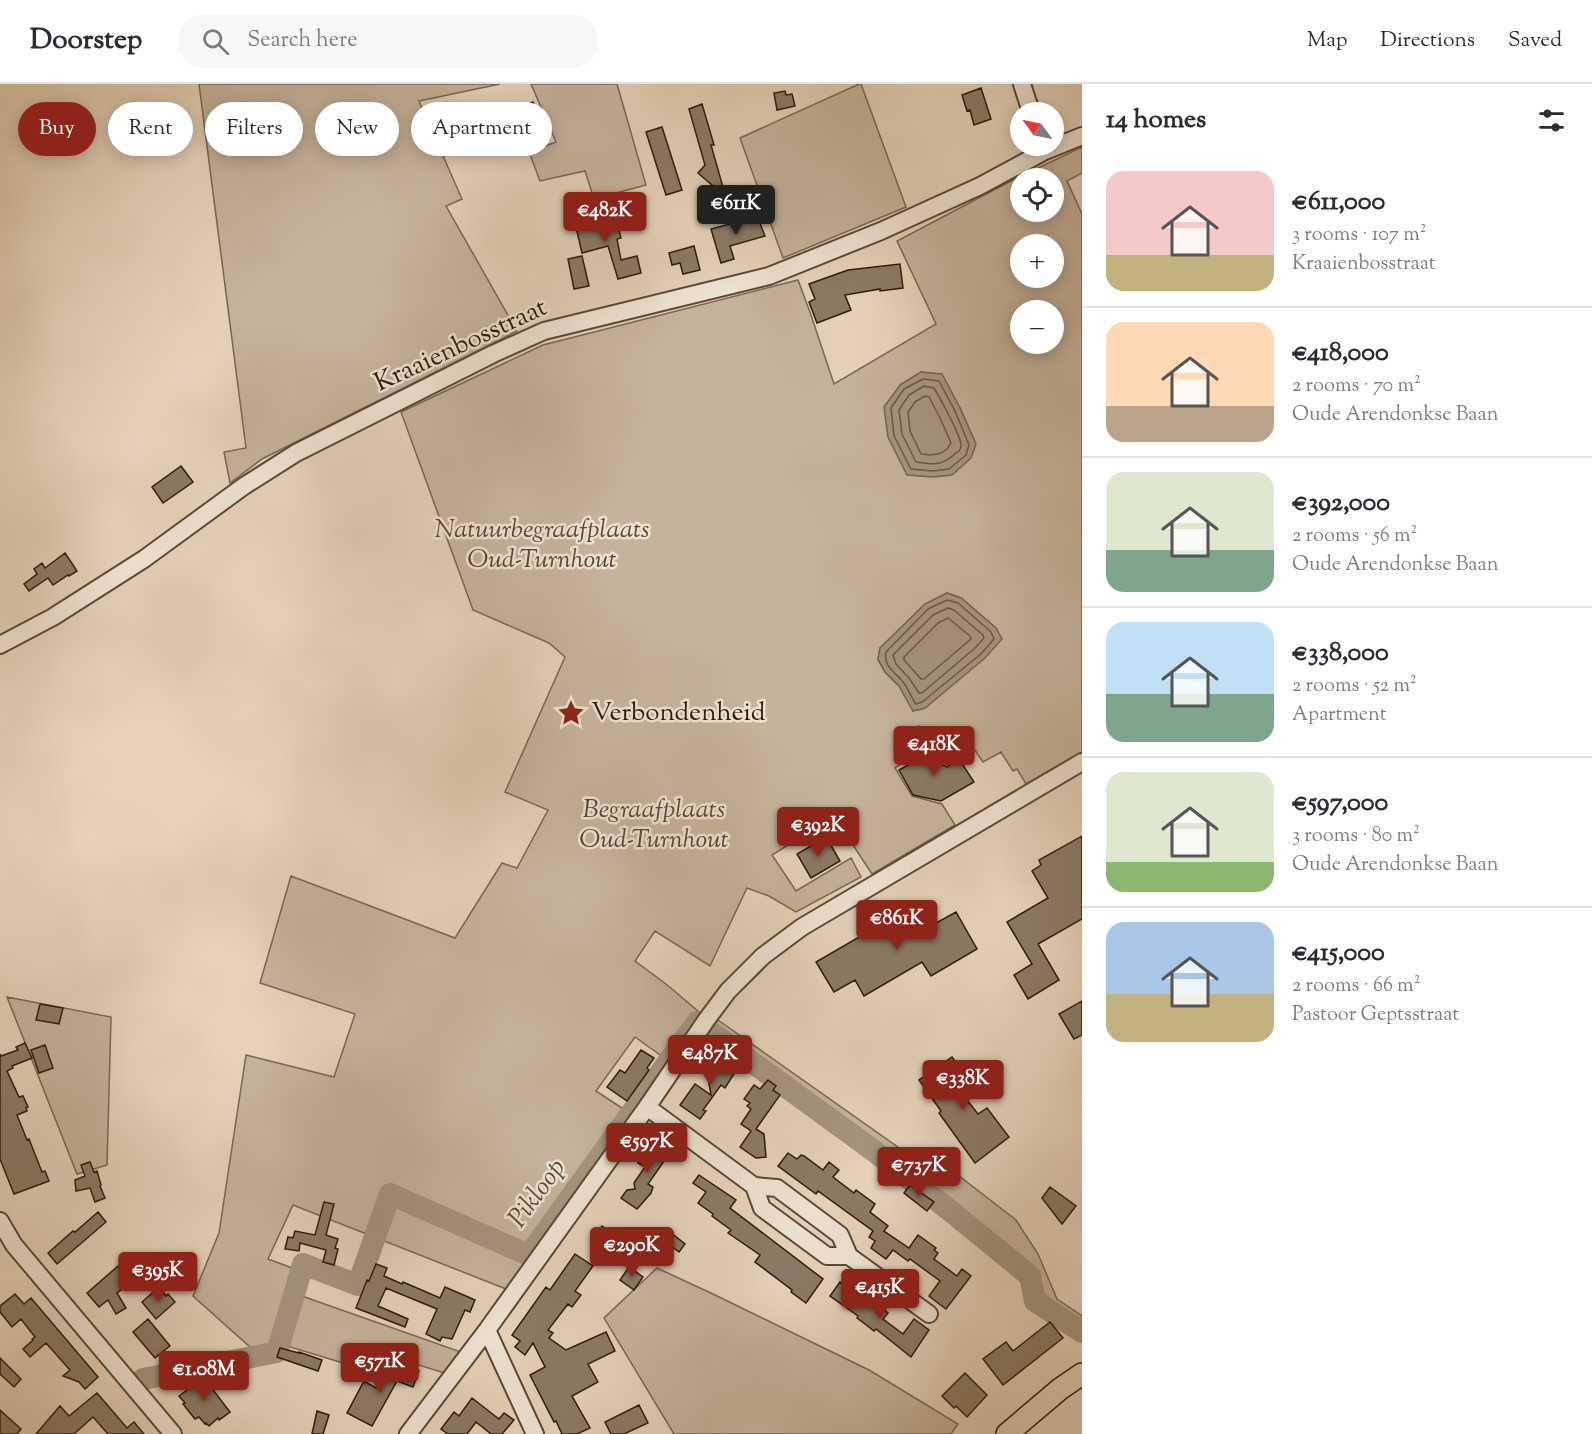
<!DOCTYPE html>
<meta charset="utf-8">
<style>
:root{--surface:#fff;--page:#f7f7f7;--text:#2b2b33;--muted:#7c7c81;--line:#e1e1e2;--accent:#8f2418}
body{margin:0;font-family:"Sorts Mill Goudy",serif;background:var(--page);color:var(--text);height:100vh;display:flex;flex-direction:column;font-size:22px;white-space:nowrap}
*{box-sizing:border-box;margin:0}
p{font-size:20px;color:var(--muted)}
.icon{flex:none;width:33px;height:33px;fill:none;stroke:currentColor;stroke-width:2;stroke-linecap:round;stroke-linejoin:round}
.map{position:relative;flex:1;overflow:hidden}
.details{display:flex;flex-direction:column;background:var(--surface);width:510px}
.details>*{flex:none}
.hud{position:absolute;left:18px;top:18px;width:570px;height:54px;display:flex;gap:12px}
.needle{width:39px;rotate:303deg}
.tools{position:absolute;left:1010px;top:18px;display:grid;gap:12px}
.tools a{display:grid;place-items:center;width:54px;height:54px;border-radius:50%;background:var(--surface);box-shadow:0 3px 15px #0003;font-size:30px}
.price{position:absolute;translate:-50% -51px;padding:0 14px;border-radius:6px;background:var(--accent);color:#fff;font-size:20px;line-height:39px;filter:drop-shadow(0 2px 3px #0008)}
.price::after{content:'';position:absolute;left:50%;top:36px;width:18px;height:14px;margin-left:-9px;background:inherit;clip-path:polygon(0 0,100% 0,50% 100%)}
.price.active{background:#222;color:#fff}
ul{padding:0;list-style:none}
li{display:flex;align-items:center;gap:18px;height:150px;padding:0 24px}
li+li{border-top:2px solid var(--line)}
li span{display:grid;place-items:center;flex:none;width:168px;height:120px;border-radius:18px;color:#555}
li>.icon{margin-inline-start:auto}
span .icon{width:72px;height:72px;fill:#fffc;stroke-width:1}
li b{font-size:26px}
h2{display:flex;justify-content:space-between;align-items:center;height:72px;padding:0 24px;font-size:26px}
.chip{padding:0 21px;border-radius:27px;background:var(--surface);box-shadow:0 3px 15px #0003;font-size:21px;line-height:54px}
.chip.active{background:var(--accent);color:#fff}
header{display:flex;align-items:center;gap:36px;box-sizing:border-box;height:84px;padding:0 30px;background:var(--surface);border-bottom:2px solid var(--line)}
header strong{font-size:28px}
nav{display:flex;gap:33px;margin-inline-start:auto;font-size:21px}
.search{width:420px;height:54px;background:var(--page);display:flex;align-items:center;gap:15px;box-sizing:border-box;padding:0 21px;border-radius:33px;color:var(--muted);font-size:22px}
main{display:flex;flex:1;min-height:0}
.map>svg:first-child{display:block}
.green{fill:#c5b39b;stroke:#786753;stroke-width:1.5;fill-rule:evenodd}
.water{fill:#a5947e;stroke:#746450;stroke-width:1.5}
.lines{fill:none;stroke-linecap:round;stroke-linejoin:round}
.shore{stroke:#685844;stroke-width:1.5}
.river{stroke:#a5947e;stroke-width:22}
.building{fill:#8b7a65;stroke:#2a1b0b;stroke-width:1.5}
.minor-casing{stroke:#594936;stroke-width:20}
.major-casing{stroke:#2a1b0b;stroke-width:24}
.minor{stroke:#eee2d2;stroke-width:16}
.major{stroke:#e5d2b9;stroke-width:21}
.labels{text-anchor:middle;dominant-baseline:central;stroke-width:5;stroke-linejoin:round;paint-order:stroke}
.street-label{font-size:26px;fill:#2a1b0b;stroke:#eee2d2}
.park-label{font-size:26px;font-style:italic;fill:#584936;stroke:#eee2d2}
.poi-label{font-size:26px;fill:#2a1b0b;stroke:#eee2d2;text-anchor:start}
.water-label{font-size:27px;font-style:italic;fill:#5b4b39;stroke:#eee2d2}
</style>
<header>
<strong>Doorstep</strong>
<div class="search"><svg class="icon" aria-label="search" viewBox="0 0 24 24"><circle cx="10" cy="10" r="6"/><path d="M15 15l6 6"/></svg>Search here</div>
<nav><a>Map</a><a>Directions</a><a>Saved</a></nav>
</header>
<main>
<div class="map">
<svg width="1082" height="1350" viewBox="0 0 1082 1350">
<rect width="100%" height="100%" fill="#e5d2b9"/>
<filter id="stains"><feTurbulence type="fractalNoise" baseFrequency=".00333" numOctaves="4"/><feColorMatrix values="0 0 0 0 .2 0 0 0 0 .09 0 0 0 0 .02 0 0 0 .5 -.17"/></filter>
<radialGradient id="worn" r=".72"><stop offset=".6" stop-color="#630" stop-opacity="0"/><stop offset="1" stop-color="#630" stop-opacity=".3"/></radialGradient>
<!-- green -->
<path class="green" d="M199,0h301l-81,17 43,98 -16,7 71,125 -255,128 -32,24 -6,-31 22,-4z
M531,0h86l29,101 -52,14 -9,-28 -45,10 -11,-29 27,-10z
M859,0h2l45,123 -123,51 -43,-120z
M1082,63v26l-15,8 15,33v538l-56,32 -9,-15 -4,2 -12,-19 -18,10 -11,-16 -11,-1 -13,-9 -9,-2h-12l-8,-8 -25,20 10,16 -9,6 17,28 30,8 13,21 -83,49 -38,-58 -62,39 24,36 55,-33 10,19 -65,35 -27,-16 -22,-8 -37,78 -55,-35 -20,30 31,23 33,28 -32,48 -32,-23 -39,54 32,21 -98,133 -5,17 -19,27 -213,-84 -25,54 38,14 -7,22 162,57 -17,21 -73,-23 -8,19 -89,-27 -8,10 -16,-5 -57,-51 26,-63 27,-178 88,22 21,-63 -95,-31 31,-107 164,62 47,-75 15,5 31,-58 -43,-18 60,-135 -16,-14 -76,-33 -72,-198 142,-67 255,-65 13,35 23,69 102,-60 -39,-83 112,-59zM1020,94h33v34h-33zM1020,160h33v34h-33zM1020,226h33v34h-33zM921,288l21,3 18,33 16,36 -76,-59zM947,509l14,5 35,30 -49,61 -22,19 -12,3 -14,-25 -14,-14 -7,-12 2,-12 45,-44z
M7,913l104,20 -4,148 -30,9z
M718,936l231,163 10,-7 57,44 22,34 19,45 25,17v16l-47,-31 -5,-25 -156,-125 -165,-120z
M657,1184l56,26 156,76 89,54 -7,10h-277l-70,-116z"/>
<!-- water -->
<path class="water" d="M921,288l21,2 18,34 16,36 -5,14 -19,17 -19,2 -26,-2 -19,-38 -4,-30 16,-22z
M947,509l14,5 35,30 6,11 -17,19 -60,50 -12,3 -14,-25 -14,-14 -7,-13 2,-11 45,-44z"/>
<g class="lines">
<!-- shore -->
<path class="shore" d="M923,295l16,2 16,30 14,34 -3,10 -17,14 -16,2 -22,-2 -17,-33 -3,-28 13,-19z
M924,302l10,2c6,10 27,48 27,57 0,5 -2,6 -5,8 -14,13 -22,12 -40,9l-14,-28 -3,-24 10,-15z
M925,312l4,1 11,21 11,25c-6,12 -17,13 -30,11l-11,-23 -2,-19 7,-10z
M947,516l11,3 33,29 3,7 -13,15 -59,48 -6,2c-5,-7 -8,-16 -13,-22 -8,-10 -20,-16 -17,-30l42,-43z
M948,524l6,2 29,25 1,3 -9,10 -53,45h-3l-10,-15 -13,-14 -3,-9 40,-40z
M948,534l22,18 1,3 -47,40h-3l-17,-19v-3l34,-34z"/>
<!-- river -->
<path class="river" d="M143,1295l134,-27 26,-88 55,21 32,-91 139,61 168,-233 177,129 79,62 77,63 5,25 47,31"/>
</g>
<!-- building -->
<path class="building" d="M981,4l10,31 -17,6 -4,-15 -3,1 -5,-16z
M785,7l1,4 6,-1 3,12 -18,4 -3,-17z
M533,18l14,36 -28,11 -15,-36z
M702,20l12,41h-3l19,67 -20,-1 -6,-22 9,-3 -15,-13 7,-8 -16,-56z
M662,43l20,63 -16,5 -20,-63z
M747,104l9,26 -18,-1z
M582,123l5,19 25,-6 1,4 4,-1 4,15 -4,1 4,21 16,-4 4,17 -23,6 -10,-33 -26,7 -10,-43z
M757,132l8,20 -35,10 4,13 -13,4 -10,-34 22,-6 1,1 1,-2z
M694,162l6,24 -17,4 -3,-11 -8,2 -3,-12z
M582,172l7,30 -15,3 -6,-30z
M900,180l3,24 -23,3v-2l-35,6 6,15 -34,13 -8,-21 6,-3 -6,-15 39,-14z
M181,382l12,16 -30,21 -11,-16z
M65,469l12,18 -8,5 -1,-1 -15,10 -5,-7 -19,13 -5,-7 13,-10 -3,-5 8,-6 3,5z
M918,664l8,13 11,1 10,5 12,-8 15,23 -33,19 -28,-6 -14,-25 9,-5 -4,-6 5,-4 -1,-1z
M1082,752v83l-44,25 21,36 -31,19 -14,-24 18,-11 -25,-42 41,-24 -16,-27 9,-6 -2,-5z
M826,753l14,24 -29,17 -14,-24z
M916,820l13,23 27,-15 21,37 -46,27 -9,-14 -58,34 -9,-16 -21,12 -18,-30z
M1082,917v34l-8,4 -15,-25z
M40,920l23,4 -4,16 -23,-4z
M25,959l7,15 -20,8 1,2 -6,3 12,26 4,-1 5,11 -2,1 1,3 -10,4 10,25 2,-1 13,33 3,-1 4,10 -35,13 -14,-35v-105l1,2 17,-6 -2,-3z
M45,961l8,23 -14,5 -8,-23z
M641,966l13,8 -7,10 2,2 -22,31 -20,-14 13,-17 5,3z
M721,969l18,13 -14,22 -4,-3 -18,25 3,1 -6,8 -20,-14 15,-21 16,11 -4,-23z
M952,973l21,30 -10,8 15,19 9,-6 22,29 -34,26 -36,-50 2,-2 -22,-31z
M768,996l8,6 -3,4 7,5 -24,34 8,5 2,23 -10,1 -16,-11 11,-16 -10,-7 10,-15 -4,-3 3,-3 -6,-4 10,-14 6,4z
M654,1056l17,11 -23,33 5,3 -2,6 -14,16 -16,-11 6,-8 8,-1 -1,-6 11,-16 -7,-4z
M788,1069l9,6 4,-4 3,1 19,14 6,-8 10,8 -6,7 21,16 2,-3 19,14 -5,8 18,14 -4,5 25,17 9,-13 18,13 -2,2 4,3 -4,6 23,17 5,-7 9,7 -25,33 -17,-13 11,-15 -30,-22 -2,2 -15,-11 -7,9 -15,-11 4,-7 -6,-4 4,-6 -55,-40 -2,3 -38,-28z
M90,1078l4,10 3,-1 4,14 -1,1 5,12 -10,4 -5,-14 -14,3 -1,-11 10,-4 -4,-11z
M699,1091l37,25 -6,8 93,71 -17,24 -15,-11 1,-2 -37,-28 5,-7 -32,-22 3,-3 -19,-14 1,-2 -15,-11 8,-11 -13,-9z
M910,1101l24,17 -7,9 -23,-18z
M1050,1103l26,19 -14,18 -20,-26z
M324,1118l10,2 -8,31 12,4 -3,9 3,1 -4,16 -11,-3 3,-12 -26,-7 -1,8 -14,-2 3,-12 5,1 2,-7 20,4z
M98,1128l8,10 -49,42 -9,-11 25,-22 2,1z
M602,1142l16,11 8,-9 10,8 -6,9 2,2 -9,13 -30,-22z
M670,1148l15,12 -6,8 -16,-12z
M133,1169l9,10 -21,19 4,5 -8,6 9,15 -10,6 -8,-14 -9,7 -12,-14z
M575,1170l18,12 -18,25 6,4 -9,12 -4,-3 -20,26 5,3 -4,5 17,12 40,-18 9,19 -27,13 10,18 -26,14 18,32 -13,6h-15l-6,-13 -2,1 -24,-47 15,-8 -12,-24 -8,12 -10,-8 5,-6 -8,-6 34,-48 4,3z
M376,1180l11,4 -3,8 18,8 1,-2 37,16 5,-11 30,13 -5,12 -5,-2 -13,29 -10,-2 -2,4 -14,-7 11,-25 -51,-21 -8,18 30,13 -3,8 -49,-19 11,-28 2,1z
M629,1183l14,10 -9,13 -14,-10z
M840,1198l26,19h5l17,12 -5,6 20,15 11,-15 15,11 -18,27 -35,-28 -2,2 -9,-7 -8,-6 1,-2 -28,-20z
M159,1203l7,9 2,-2 7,8 -19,17 -14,-17z
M15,1210l9,10 7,-6 67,79 -13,12 -6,-7 -16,-6 7,-6 -24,-27 -16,14 -7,-8 10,-9 -1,-1 3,-2 -14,-18 -9,8 -12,-15v-6z
M148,1235l22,27 -15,12 -22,-26z
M1050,1238l13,16 -60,47 -20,-26 23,-17 7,9z
M280,1264l19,5v-1l23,8 -4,11 -41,-14z
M0,1274l21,21 -7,8 -14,-13z
M401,1280l18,7 -6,16 -16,-6 -25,45 -25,-13 17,-32 12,7 11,-20 11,3z
M965,1289l22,22 -20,22 -11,-11 -2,2 -12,-12z
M201,1290l29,38 -11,8 -1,-2 -9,8 -3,-3 -1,1 -6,-7 -4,2 -12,-15 2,-1 -6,-7 13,-10 -2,-3z
M97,1309l30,35 7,-6 10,12h-36l-15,-17 -19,17h-38l24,-28 9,10z
M472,1314l27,21 5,-6 10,7 -12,14h-11l-15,-12 -9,12h-19l-7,-5 13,-17 5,4z
M639,1321l9,18 -24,11h-13l-6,-12z
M0,1326l21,19 -4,5h-17z
M317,1327l12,4 -6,19h-11z"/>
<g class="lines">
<defs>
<path id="minor" d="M1022,0l9,28
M0,561l53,-28 91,-58 100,-73 52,-33 197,-99 51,-23 225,-55 112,-45 99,-45 65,-35 37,-15
M647,1023l107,79 8,22 65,48h22l80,58
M754,1102l23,2 63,47 9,21
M0,1137l14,24 159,189
M487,1246l48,104
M408,1350l79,-104 160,-223 60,-88 21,-28 35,-35 39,-29 280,-165"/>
<path id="major" d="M1007,1350l53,-45 22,-15"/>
</defs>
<!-- minor casing -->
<use href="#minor" class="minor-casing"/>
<!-- major casing -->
<use href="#major" class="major-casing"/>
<!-- minor -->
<use href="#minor" class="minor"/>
<!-- major -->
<use href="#major" class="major"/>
</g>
<!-- icons -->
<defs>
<symbol id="sight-bare" viewBox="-9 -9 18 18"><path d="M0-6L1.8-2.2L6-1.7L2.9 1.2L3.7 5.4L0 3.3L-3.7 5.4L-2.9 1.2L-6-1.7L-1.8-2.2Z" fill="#8f2418" stroke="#eee2d2" stroke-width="2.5" paint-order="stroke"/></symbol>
</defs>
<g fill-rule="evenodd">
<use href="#sight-bare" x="552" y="610" width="38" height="38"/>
</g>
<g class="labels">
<!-- street labels -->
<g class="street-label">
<text transform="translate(461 262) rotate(-25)">Kraaienbosstraat</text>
</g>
<!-- park labels -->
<g class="park-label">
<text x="542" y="446">Natuurbegraafplaats<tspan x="542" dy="30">Oud-Turnhout</tspan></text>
<text x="654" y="726">Begraafplaats<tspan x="654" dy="30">Oud-Turnhout</tspan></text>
</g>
<!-- poi labels -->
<g class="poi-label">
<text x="591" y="629">Verbondenheid</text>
</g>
<!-- water labels -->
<g class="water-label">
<text transform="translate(538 1110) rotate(-54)">Pikloop</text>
</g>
</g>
<rect width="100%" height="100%" filter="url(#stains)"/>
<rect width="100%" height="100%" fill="url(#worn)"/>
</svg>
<div class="tools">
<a><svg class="needle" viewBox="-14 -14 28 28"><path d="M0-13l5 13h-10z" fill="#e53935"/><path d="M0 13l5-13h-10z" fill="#7c7c81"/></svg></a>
<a><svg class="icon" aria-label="locate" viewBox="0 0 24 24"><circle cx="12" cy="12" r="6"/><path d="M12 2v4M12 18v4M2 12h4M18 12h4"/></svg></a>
<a>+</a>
<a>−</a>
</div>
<b class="price active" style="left:736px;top:152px">€611K</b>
<b class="price" style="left:605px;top:159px">€482K</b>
<b class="price" style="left:934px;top:693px">€418K</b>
<b class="price" style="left:818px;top:774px">€392K</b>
<b class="price" style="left:897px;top:867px">€861K</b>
<b class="price" style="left:710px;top:1002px">€487K</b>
<b class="price" style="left:963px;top:1027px">€338K</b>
<b class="price" style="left:647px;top:1090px">€597K</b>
<b class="price" style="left:919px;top:1114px">€737K</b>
<b class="price" style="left:632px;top:1194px">€290K</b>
<b class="price" style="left:158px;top:1219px">€395K</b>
<b class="price" style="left:880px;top:1236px">€415K</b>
<b class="price" style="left:380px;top:1310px">€571K</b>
<b class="price" style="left:204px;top:1318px">€1.08M</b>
<div class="hud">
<a class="chip active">Buy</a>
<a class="chip">Rent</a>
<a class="chip">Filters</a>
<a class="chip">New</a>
<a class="chip">Apartment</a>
</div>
</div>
<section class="details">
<h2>14 homes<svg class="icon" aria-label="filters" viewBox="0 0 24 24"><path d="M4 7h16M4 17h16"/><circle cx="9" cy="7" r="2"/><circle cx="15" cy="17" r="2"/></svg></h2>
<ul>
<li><span style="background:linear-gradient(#f6c9c9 70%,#c2b280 0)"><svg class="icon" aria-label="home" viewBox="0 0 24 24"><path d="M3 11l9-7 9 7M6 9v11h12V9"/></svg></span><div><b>€611,000</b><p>3 rooms · 107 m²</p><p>Kraaienbosstraat</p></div></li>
<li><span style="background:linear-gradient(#ffd9b3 70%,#b9a48a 0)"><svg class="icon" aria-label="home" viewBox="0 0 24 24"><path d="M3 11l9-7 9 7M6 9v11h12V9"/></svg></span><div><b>€418,000</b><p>2 rooms · 70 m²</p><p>Oude Arendonkse Baan</p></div></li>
<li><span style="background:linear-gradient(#dfe7d0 65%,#7fa58c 0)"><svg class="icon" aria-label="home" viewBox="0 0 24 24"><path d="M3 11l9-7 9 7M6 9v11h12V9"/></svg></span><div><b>€392,000</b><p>2 rooms · 56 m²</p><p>Oude Arendonkse Baan</p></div></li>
<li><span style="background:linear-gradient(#bfe0f5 60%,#7fa58c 0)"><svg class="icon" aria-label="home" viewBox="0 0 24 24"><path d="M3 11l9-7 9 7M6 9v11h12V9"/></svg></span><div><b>€338,000</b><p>2 rooms · 52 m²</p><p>Apartment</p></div></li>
<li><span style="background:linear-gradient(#dfe7d0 75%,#8fb573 0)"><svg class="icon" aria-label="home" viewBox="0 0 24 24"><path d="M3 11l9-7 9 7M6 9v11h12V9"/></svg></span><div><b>€597,000</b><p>3 rooms · 80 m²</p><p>Oude Arendonkse Baan</p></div></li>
<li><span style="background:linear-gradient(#a9c7e8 60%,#c2b280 0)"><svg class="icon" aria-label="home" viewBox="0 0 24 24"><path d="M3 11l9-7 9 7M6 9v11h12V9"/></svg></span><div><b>€415,000</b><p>2 rooms · 66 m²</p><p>Pastoor Geptsstraat</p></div></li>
</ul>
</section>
</main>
